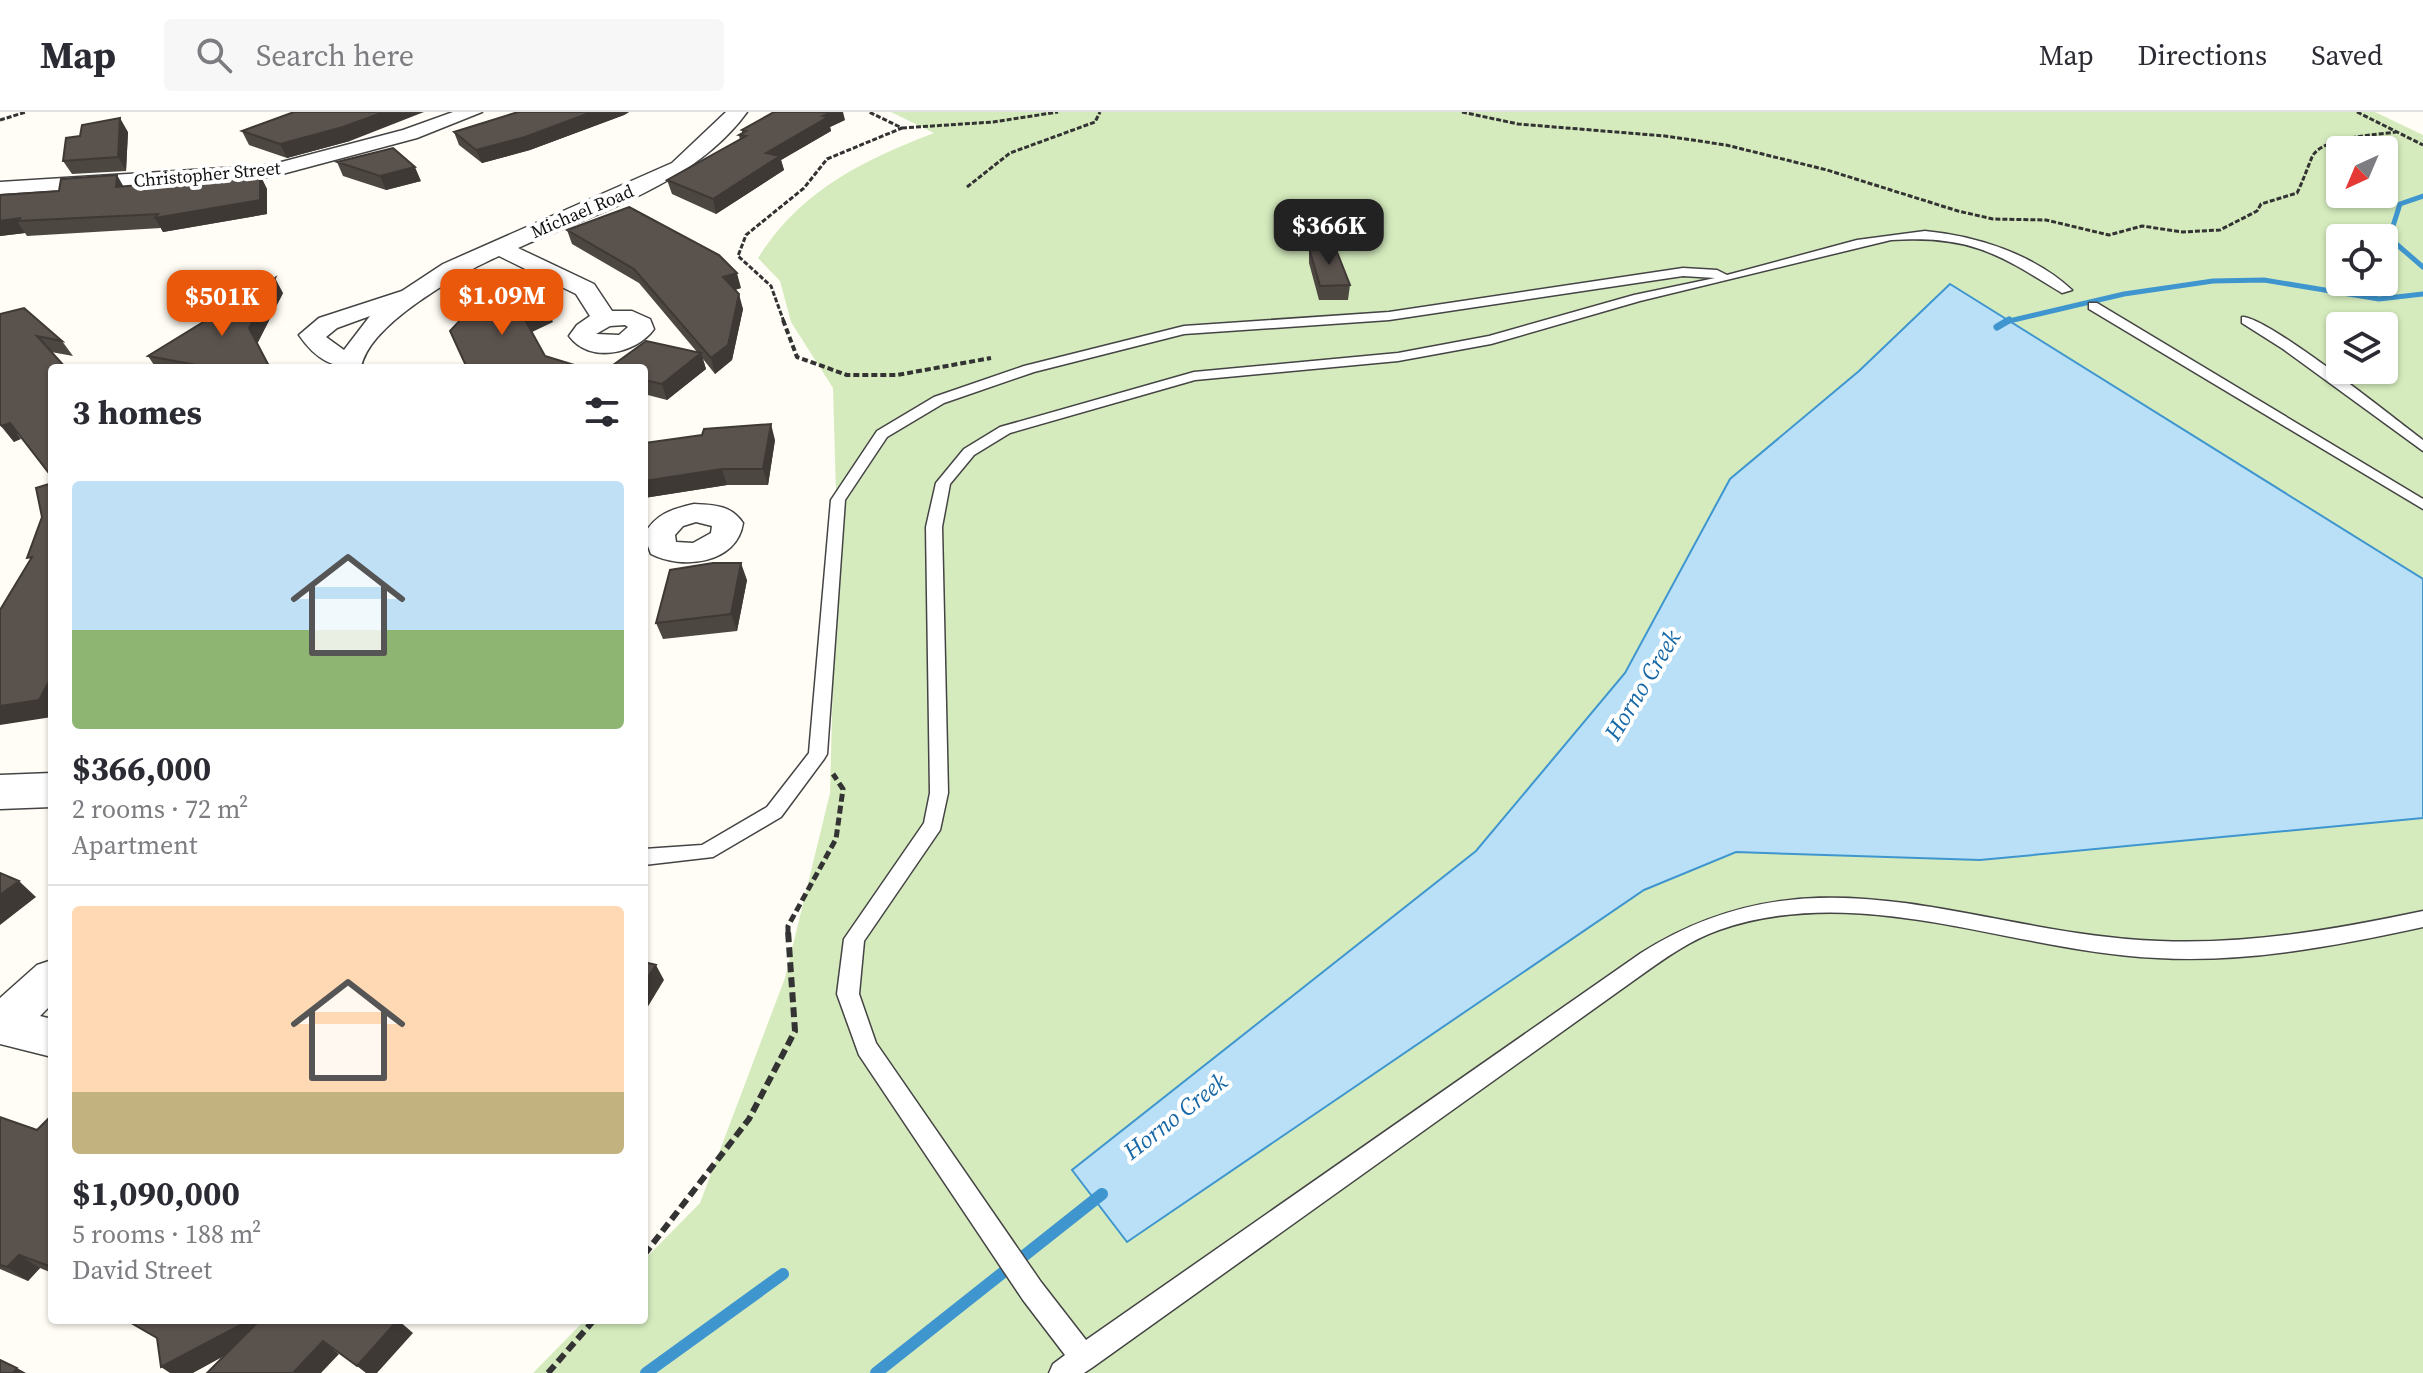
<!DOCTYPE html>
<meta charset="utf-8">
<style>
:root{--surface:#fff;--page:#f7f7f7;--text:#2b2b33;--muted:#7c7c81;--line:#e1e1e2;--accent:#ea580c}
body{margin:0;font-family:"Source Serif 4",serif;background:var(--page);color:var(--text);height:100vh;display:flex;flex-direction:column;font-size:30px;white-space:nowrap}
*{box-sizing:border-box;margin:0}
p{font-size:26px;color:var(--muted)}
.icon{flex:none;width:44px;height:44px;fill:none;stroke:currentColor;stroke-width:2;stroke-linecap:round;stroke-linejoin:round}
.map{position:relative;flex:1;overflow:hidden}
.sheet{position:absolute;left:48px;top:252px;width:600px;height:960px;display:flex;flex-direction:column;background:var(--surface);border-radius:8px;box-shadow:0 2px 6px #0004}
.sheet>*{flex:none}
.needle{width:52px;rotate:224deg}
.controls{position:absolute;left:2326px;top:24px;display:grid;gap:16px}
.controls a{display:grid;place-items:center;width:72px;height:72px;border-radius:8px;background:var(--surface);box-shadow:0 2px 6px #0004;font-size:40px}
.price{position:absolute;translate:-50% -68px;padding:0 18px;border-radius:16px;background:var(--accent);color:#fff;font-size:26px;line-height:52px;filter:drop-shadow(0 2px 4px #0008)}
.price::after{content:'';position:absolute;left:50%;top:48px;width:24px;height:18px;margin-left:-12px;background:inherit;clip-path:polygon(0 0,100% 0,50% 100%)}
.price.active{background:#222;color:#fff}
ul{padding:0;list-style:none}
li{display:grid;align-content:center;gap:16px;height:424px;padding:0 24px}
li+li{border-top:2px solid var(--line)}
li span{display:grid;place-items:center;height:248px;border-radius:8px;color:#555}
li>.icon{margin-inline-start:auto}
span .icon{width:144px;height:144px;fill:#fffc;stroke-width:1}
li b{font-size:34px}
h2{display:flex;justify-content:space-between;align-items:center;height:96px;padding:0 24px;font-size:34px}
header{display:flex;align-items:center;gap:48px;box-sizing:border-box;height:112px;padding:0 40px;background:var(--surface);border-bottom:2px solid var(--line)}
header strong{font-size:38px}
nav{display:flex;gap:44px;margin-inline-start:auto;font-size:28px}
.search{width:560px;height:72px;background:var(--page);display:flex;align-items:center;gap:20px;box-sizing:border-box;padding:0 28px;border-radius:8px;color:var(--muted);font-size:30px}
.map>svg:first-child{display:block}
.green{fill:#d5ebbd;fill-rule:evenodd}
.water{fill:#b9e0f7;stroke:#3f96cf;stroke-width:2}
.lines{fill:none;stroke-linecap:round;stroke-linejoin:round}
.stream-far2{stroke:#3f96cf;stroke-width:5}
.stream-far1{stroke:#3f96cf;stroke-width:7}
.stream{stroke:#3f96cf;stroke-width:12}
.service-casing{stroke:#444;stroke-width:3}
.minor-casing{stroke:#444;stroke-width:3}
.tertiary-casing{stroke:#444;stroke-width:3}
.path-far3{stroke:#333;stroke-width:3;stroke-dasharray:5 2;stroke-linecap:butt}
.path-far2{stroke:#333;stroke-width:4;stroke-dasharray:6 3;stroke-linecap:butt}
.path-far1{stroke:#333;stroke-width:5;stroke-dasharray:8 4;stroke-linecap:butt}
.path{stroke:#333;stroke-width:6;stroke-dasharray:10 5;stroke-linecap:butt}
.service{fill:#fff;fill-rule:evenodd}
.minor{fill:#fff;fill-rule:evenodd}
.tertiary{fill:#fff;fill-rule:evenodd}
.wall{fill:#4d4742}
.shaded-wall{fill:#3f3936}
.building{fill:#5a524d;stroke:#3f3936;stroke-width:2}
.labels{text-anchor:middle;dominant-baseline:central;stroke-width:8;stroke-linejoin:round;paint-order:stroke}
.far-street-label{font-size:18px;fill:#111;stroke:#fff}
.water-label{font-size:24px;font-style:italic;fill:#1768a6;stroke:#fff}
</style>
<header>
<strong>Map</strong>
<div class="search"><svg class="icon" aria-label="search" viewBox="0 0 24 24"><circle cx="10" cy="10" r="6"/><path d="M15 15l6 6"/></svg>Search here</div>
<nav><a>Map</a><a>Directions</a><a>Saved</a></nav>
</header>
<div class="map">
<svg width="2423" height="1261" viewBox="0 0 2423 1261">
<rect width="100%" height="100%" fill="#fffdf5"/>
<!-- green -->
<path class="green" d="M891,0h1484l48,23v1238h-1890l52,-53h59v-60l56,-57 85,-225 45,-185 7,-266 -4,-139 -42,-66 -11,-41 -22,-23c43,-68 104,-97 176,-125zM2340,38h44v44h-44zM2340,126h44v44h-44zM2340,214h44v44h-44z"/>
<!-- water -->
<path class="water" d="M1950,172l473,295v239l-443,42 -244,-8 -92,38 -517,352 -55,-72 404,-319 149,-178 105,-194 129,-108z"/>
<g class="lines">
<!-- stream-far2 -->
<path class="stream-far2" d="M2423,84l-23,8 -7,22 1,16 29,25
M2005,210l119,-28 89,-13 51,-1 115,19 44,-5"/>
<!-- stream-far1 -->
<path class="stream-far1" d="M1997,215l12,-7"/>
<!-- stream -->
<path class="stream" d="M646,1261l137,-99
M876,1261l226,-179"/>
<defs>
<path id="service" d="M1925,119c52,5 108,23 147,59l-10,3c-65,-40 -92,-58 -171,-53l-251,61 -149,43 -93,17 -203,19 -185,53 -36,22 -24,29 -8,43 6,266 -8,37 -76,111 -5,53 17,49 165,239 45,58 555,-387c178,-113 331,-19 518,-12 89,4 178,-12 264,-30v16c-87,19 -176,36 -265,31 -145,-6 -296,-78 -439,-28 -29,10 -55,29 -79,46l-547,391 -9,6h-35l4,-9 12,-9 -42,-55 -164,-245 -22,-61 7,-55 80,-116 6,-30 -4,-266 10,-44 28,-34 36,-22 194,-55 204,-19 91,-17 145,-41 81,-17 -32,-2 -294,44 -205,14 -150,38 -90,31 -57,34 -42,63 -18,254 -3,5 -43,58 -68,40 -69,8v-16l58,-4 65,-38 42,-54 22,-253 46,-69 57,-34 90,-31 160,-40 205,-14 294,-44 34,2 10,5 130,-35z
M2089,191h8l326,196v10l-334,-200z
M2242,205c24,-2 154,103 181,123v11l-140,-102 -41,-26z"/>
<path id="minor" d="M453,0h29l-65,26 -146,39 -271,17v-12l270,-17 133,-35z
M726,0h21c-53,73 -150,100 -229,136l76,36 18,27h20l18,8 4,10c-18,25 -65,35 -85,7l8,-11 13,-9 -14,-22 -77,-38c-38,17 -131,68 -138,112 -28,0 -45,-8 -62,-33l20,-17 83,-27 41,-27 229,-101zM370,204l-26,34 -18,-13 11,-9zM625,213l3,2 -9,8 -23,-1 14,-8z
M694,392c20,1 37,1 49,19 -6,41 -61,47 -92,31l-7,-19c11,-21 28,-26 50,-31zM696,410l16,4 -1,7 -18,10 -17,-1 -1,-7 8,-9z
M52,848v44l-12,12 12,3v38l-52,-13v-46l37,-33z"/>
<path id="tertiary" d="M52,661v34l-52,2v-34z"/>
</defs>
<!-- service casing -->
<use href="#service" class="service-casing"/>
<!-- minor casing -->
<use href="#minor" class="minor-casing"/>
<!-- tertiary casing -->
<use href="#tertiary" class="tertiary-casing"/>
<!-- path-far3 -->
<path class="path-far3" d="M1462,0l56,12 147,12 61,9 101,25 131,41 35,8 53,1 63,15 33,-9 41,6 37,-2 37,-19 4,-7 36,-11c6,-12 10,-24 15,-36 9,-20 64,-22 84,-25
M2357,0l66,33
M0,8l26,-8
M902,16l91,-6 65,-10
M967,75l43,-34 85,-31 5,-10
M784,210l-13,-36 -33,-30 8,-21 58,-47 23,-29 75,-31 -33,-16"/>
<!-- path-far2 -->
<path class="path-far2" d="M783,208l14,37 50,18h50l94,-17"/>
<!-- path-far1 -->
<path class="path-far1" d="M788,821v-7l48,-87 7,-50 -10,-15"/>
<!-- path -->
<path class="path" d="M644,1143l105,-136 46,-88 -7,-100
M548,1261l46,-53"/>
<!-- service -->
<use href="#service" class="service"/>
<!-- minor -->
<use href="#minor" class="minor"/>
<!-- tertiary -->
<use href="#tertiary" class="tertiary"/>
</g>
<!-- wall -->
<path class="wall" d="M518,0h111l-5,3 -94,35 -48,13 -23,-18 -5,-13z
M845,8l-15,7 1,4 -50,29 3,10 -68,44 -44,-20 -5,-14 73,-40 -1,-5 3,-2v-3z
M242,19l108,10 -63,17 -38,-13z
M128,20l-2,39 -54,3 -9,-13 17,-25z
M337,50l84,19 -35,9 -43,-14z
M260,63l7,14v25l-104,18 -2,-4 -134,8 -2,-3 -25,3v-41l124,-8z
M567,118l174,58 -6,2 8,19 -11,51 -17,14 -12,-15 3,10 -39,31 -23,-6v-26l53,-16 -58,-69 -67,-39z
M1309,136l41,37 -2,15h-29l-10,-37z
M283,181l-26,51 14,24h-115l-8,-12z
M0,202l62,27 11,15 -22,-4 -37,90 -14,-17z
M775,328l-7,45h-41l-83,13v-55z
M747,468l-10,51 -74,8 -7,-16z
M52,1003v158l-12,-5 -12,13 -28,-12v-152l37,13z"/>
<!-- shaded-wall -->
<path class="shaded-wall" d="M384,0h40l-74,29 -63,17 -7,-14z
M592,0h37l-5,3 -94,35 -48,13 -6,-13z
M832,0h11l2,8 -15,7 1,4 -50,29 3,10 -68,44 -3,-15 53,-46 57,-37z
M120,6l8,14 -2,39 -8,-14z
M415,55l6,14 -35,9 -6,-14z
M117,63l8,14 -9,-2z
M260,63l7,14v25l-104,18 -8,-14z
M21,106l-4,3 8,12 -25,3v-15z
M737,161l4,15 -14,4 -4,-15z
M275,166l8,15 -26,51 -8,-16z
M739,182l4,15 -11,51 -17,14 -4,-16z
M547,195l6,15 -23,11 -6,-15z
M701,241l5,16 -39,31 -5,-16z
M10,311l11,16 -7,3 -12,-16z
M771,312l4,16 -7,45 -5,-16z
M722,357l5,16 -83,13v-17z
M741,451l6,17 -10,51 -6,-17z
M52,564v41l-52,8v-19z
M19,769l17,16 -36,28v-30z
M656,853l8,15 -20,33v-30z
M19,1143l21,13 -12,13 -21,-14z
M250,1208h37l1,1 -95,52h-23l-9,-6z
M398,1208l15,13 -36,40h-11l-9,-7z
M323,1229l16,13 -18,19h-28z
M17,1256l9,5h-13z"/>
<!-- building -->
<path class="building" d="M294,0h90l-41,15 -63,17 -38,-13z
M518,0h74l-67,25 -49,13 -22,-18z
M774,0h58l-9,4 5,1 -62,36 14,3 -67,43 -46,-19 79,-44 -7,-1 7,-4 -4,-1z
M120,6l-2,39 -55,4 3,-23 14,-2 2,-11z
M393,36l22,19 -35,9 -43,-14z
M117,63l-1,12 144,-12v25l-105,18 3,-4 -141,7 4,-3 -21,3v-26l59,-4 2,-12z
M629,95l90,48 18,18 -14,4 16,17 -11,51 -17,13 -77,-89 -67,-39z
M1335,135l15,38 -30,1 -11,-38z
M275,166l-26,50 21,40h-84l10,-3 -48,-9z
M513,181l34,14 -23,11 21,38 39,12h-117l-17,-37 14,-15z
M24,196l38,33 -25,-5 29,32h-14v109l-42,-54 -8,3 -2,-2v-110z
M646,229l55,12 -39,31 -18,-4v-12h-35z
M771,312l-8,45h-41l-78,12v-38l58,-8 2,-6z
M52,371v193l-13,24 -39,6v-96l32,-53 -5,1 15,-41 -6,-29z
M713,451h28l-10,51 -75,9 14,-53z
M0,761l19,8 -19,14z
M644,850l12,3 -12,18z
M52,1003v152l-33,-12 -12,12 -7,-2v-148l37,13z
M126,1208h124l-89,47 -4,-29z
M260,1208h138l-41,46 -34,-25 -30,32h-86z
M0,1248l17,8 -4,5h-13z"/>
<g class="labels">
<!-- far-street labels -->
<g class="far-street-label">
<text transform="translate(207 62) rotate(-5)">Christopher Street</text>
<text transform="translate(582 99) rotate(-23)">Michael Road</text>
</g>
<!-- water labels -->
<g class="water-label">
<text transform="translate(1642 573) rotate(-59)">Horno Creek</text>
<text transform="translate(1175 1004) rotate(-38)">Horno Creek</text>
</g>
</g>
</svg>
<div class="controls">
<a><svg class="needle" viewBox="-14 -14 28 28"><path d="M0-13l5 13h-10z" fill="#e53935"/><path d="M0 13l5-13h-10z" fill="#7c7c81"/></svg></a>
<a><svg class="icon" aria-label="locate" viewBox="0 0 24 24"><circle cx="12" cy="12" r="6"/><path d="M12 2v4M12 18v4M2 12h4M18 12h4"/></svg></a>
<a><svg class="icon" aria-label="layers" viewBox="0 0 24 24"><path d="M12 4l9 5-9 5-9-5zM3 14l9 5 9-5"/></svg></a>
</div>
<b class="price active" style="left:1329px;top:155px">$366K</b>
<b class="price" style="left:502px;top:225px">$1.09M</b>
<b class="price" style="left:222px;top:226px">$501K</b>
<section class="sheet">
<h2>3 homes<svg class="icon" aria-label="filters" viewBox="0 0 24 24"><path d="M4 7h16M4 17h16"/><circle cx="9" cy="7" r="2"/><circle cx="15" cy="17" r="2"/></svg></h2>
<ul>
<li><span style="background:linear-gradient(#bfe0f5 60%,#8fb573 0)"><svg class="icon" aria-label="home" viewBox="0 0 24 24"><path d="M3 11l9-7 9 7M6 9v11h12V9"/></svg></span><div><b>$366,000</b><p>2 rooms · 72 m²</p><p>Apartment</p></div></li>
<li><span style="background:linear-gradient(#ffd9b3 75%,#c2b280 0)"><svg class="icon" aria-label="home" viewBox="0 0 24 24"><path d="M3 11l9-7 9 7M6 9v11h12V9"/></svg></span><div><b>$1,090,000</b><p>5 rooms · 188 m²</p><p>David Street</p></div></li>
</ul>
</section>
</div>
